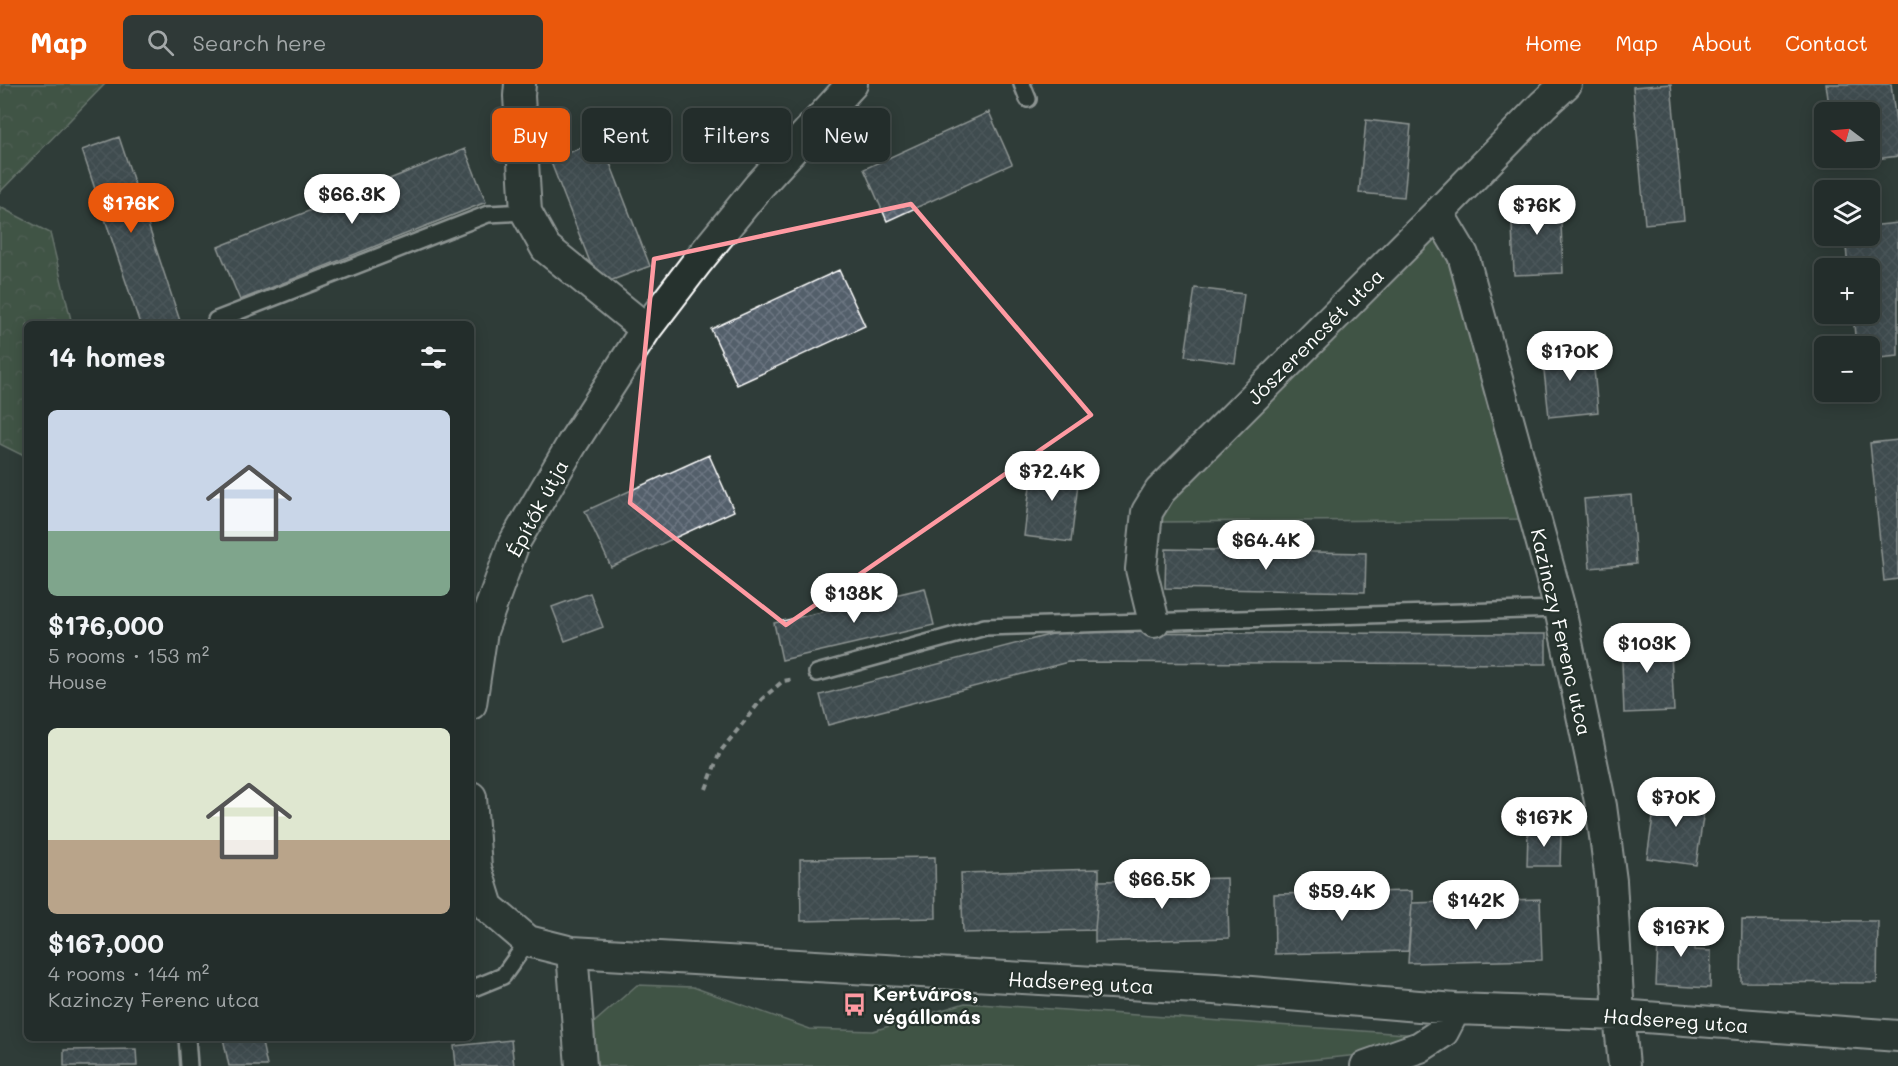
<!DOCTYPE html>
<meta charset="utf-8">
<style>
:root{--surface:#232d2b;--page:#2f3937;--text:#f1f3f6;--muted:#a3a8a9;--line:#404947;--accent:#ea580c}
body{margin:0;font-family:Mali,sans-serif;background:var(--page);color:var(--text);height:100vh;display:flex;flex-direction:column;font-size:22px;white-space:nowrap}
*{box-sizing:border-box;margin:0}
p{font-size:20px;color:var(--muted)}
.icon{flex:none;width:33px;height:33px;fill:none;stroke:currentColor;stroke-width:2;stroke-linecap:round;stroke-linejoin:round}
.map{position:relative;flex:1;overflow:hidden}
.drawer{position:absolute;left:24px;top:237px;width:450px;height:720px;display:flex;flex-direction:column;background:var(--surface);border-radius:9px;box-shadow:0 3px 15px #0003,0 0 0 2px var(--line)}
.drawer>*{flex:none}
.top-card{position:absolute;left:492px;top:24px;width:570px;height:54px;display:flex;gap:12px}
.needle{width:39px;rotate:286deg}
.tools{position:absolute;left:1814px;top:18px;display:grid;gap:12px}
.tools a{display:grid;place-items:center;width:66px;height:66px;border-radius:9px;background:var(--surface);box-shadow:0 3px 15px #0003,0 0 0 2px var(--line);font-size:30px}
.price{position:absolute;translate:-50% -51px;padding:0 14px;border-radius:21px;background:#fff;color:#222;font-size:20px;line-height:39px;filter:drop-shadow(0 2px 3px #0008)}
.price::after{content:'';position:absolute;left:50%;top:36px;width:18px;height:14px;margin-left:-9px;background:inherit;clip-path:polygon(0 0,100% 0,50% 100%)}
.price.active{background:var(--accent);color:#fff}
ul{padding:0;list-style:none}
li{display:grid;align-content:center;gap:12px;height:318px;padding:0 24px}
li span{display:grid;place-items:center;height:186px;border-radius:9px;color:#555}
li>.icon{margin-inline-start:auto}
span .icon{width:108px;height:108px;fill:#fffc;stroke-width:1}
li b{font-size:26px}
h2{display:flex;justify-content:space-between;align-items:center;height:72px;padding:0 24px;font-size:26px}
.pill{padding:0 21px;border-radius:9px;background:var(--surface);box-shadow:0 3px 15px #0003,0 0 0 2px var(--line);font-size:21px;line-height:54px}
.pill.active{background:var(--accent);color:#fff}
header{display:flex;align-items:center;gap:36px;box-sizing:border-box;height:84px;padding:0 30px;background:var(--accent);color:#fff}
header strong{font-size:28px}
nav{display:flex;gap:33px;margin-inline-start:auto;font-size:21px}
.search{width:420px;height:54px;background:var(--page);display:flex;align-items:center;gap:15px;box-sizing:border-box;padding:0 21px;border-radius:9px;color:var(--muted);font-size:22px}
.map>svg:first-child{display:block}
.green{fill:#577157;stroke:#abb8ab;stroke-width:1.5}
.forest{fill:url(#forest-crowns);stroke:#abb8ab;stroke-width:1.5}
.building{fill:url(#building-cross-hatch);stroke:#fff;stroke-width:1.5}
.lines{fill:none;stroke-linecap:round;stroke-linejoin:round}
.lane-casing{stroke:#fff;stroke-width:20}
.street-casing{stroke:#fff;stroke-width:34}
.path{stroke:#fff;stroke-width:4;stroke-dasharray:6 4.5;stroke-linecap:butt}
.lane{stroke:#26332d;stroke-width:15}
.street{stroke:#26332d;stroke-width:30}
.marked{fill:none;stroke:#ff9aa2;stroke-width:4.5;stroke-linejoin:round}
.labels{text-anchor:middle;dominant-baseline:central;stroke-width:4.5;stroke-linejoin:round;paint-order:stroke}
.street-label{font-size:20px;fill:#fff;stroke:#26332d}
.poi-label{font-size:20px;font-weight:bold;fill:#fff;stroke:#26332d;text-anchor:start}
</style>
<header>
<strong>Map</strong>
<div class="search"><svg class="icon" aria-label="search" viewBox="0 0 24 24"><circle cx="10" cy="10" r="6"/><path d="M15 15l6 6"/></svg>Search here</div>
<nav><a>Home</a><a>Map</a><a>About</a><a>Contact</a></nav>
</header>
<div class="map">
<svg width="1898" height="982" viewBox="0 0 1898 982">
<defs>
<pattern id="forest-crowns" width="20" height="18" patternUnits="userSpaceOnUse" patternTransform="scale(1.5)"><rect width="20" height="18" fill="#577157"/><path d="M2 6a3 3 0 1 1 6 0M12 15a3 3 0 1 1 6 0" fill="none" stroke="#708670"/></pattern>
<pattern id="building-cross-hatch" width="8" height="8" patternUnits="userSpaceOnUse" patternTransform="scale(1.5)"><rect width="8" height="8" fill="#525e6b"/><path d="M0 0l8 8M0 8l8-8" fill="none" stroke="#6c7681"/></pattern>
</defs>
<rect width="100%" height="100%" fill="#2f3c39"/>
<filter id="ink" filterUnits="userSpaceOnUse"><feTurbulence type="fractalNoise" baseFrequency=".0167" numOctaves="2"/><feDisplacementMap in="SourceGraphic" scale="12" xChannelSelector="R" yChannelSelector="G"/><feConvolveMatrix kernelMatrix="1 2 1 2 8 2 1 2 1" color-interpolation-filters="sRGB"/></filter>
<g filter="url(#ink)">
<!-- green -->
<path class="green" d="M1436,150l25,33 69,252 -371,3 -2,-10z
M637,901l56,2 117,42 63,2 92,-28 469,33 -75,19 -109,11h-654l-7,-39z"/>
<!-- forest -->
<path class="forest" d="M0,0h105l-105,108z
M0,123l50,26 22,91h-45l-1,133 -26,-13z"/>
<!-- building -->
<path class="building" d="M1671,0l13,136 -39,4 -12,-137z
M1826,0h65l7,56v16l-61,8 -1,-6h33v-46h-39z
M989,28l23,52 -125,57 -23,-52z
M1366,36l45,5 -7,72 -45,-4z
M119,53l62,187h-41l-58,-174z
M601,56l49,126 -51,19 -49,-125z
M465,65l21,53 -246,98 -22,-53z
M1560,114l3,75 -49,2 -3,-76z
M1898,139v133l-29,3v-13h-13l-3,-32h16v-46h-21l-3,-32h24v-10z
M839,186l26,56 -128,59 -26,-56z
M1195,204l49,6 -9,69 -50,-7z
M1592,263l6,65 -49,5 -7,-65z
M1898,356v139l-14,2 -14,-138z
M709,371l25,56 -123,56 -26,-56z
M1033,377l47,6 -9,75 -47,-6z
M1631,411l5,69 -46,4 -6,-69z
M1166,465l200,4 -1,39 -200,-4z
M925,504l9,37 -152,35 -8,-37z
M590,509l13,34 -38,14 -13,-34z
M1060,548l486,2v30l-478,-2 -240,63 -8,-30z
M1670,551l4,76 -50,2 -3,-76z
M1657,706l49,7 -10,68 -49,-7z
M1528,747h33l-1,35h-33z
M935,773l1,61 -135,3 -1,-62z
M1099,785v12l-4,49 -132,3 -2,-60z
M1227,794l2,60 -134,4v-12l4,-49z
M1412,807v12l-4,48 -133,3 -1,-60z
M1540,815l2,61 -134,3 4,-60z
M1742,836l136,1 -1,62 -136,-1z
M1659,838l36,2 -1,26 17,1 -1,37 -54,-3z
M223,954h38l6,28h-38z
M511,956l3,26h-58l-2,-20z
M136,965l1,17h-73v-16z"/>
<g class="lines">
<defs>
<path id="lane" d="M1022,0l6,15
M216,236l272,-106 38,-2
M817,589l168,-46 575,-18
M471,905l32,-13 25,-35
M187,954l2,28"/>
<path id="street" d="M520,0l-1,12 7,116 20,36 100,81
M1438,129l25,42 97,354 41,197 10,75 8,134 5,51
M1154,538l-13,-53 6,-57 13,-21 278,-278 105,-108 23,-21
M471,620l11,-73 32,-88 58,-99 74,-115 52,-68 61,-75 93,-102
M471,713l5,71 12,39 40,34 44,11 643,37 240,20 164,6 279,21
M572,868l9,114
M1366,982l54,-19 23,-15 12,-23"/>
</defs>
<!-- lane casing -->
<use href="#lane" class="lane-casing"/>
<!-- street casing -->
<use href="#street" class="street-casing"/>
<!-- path -->
<path class="path" d="M706,705l14,-37 19,-24 23,-29 21,-18 12,-2"/>
<!-- lane -->
<use href="#lane" class="lane"/>
<!-- street -->
<use href="#street" class="street"/>
</g>
</g>
<!-- marked area -->
<path d="M0 0H1898V982H0ZM911,120l180,211 -305,210 -156,-122 24,-244z" fill="#2f3c39" fill-opacity=".55" fill-rule="evenodd"/>
<path class="marked" d="M911,120l180,211 -305,210 -156,-122 24,-244z"/>
<!-- icons -->
<defs>
<symbol id="bus-bare" viewBox="-9 -9 18 18"><path d="M-5-6H5V4H4V6H2V4H-2V6H-4V4H-5ZM-3.5-4V0h7V-4ZM-3.5 1.2v1.5H-2V1.2ZM2 1.2v1.5H3.5V1.2Z" fill="#ff9aa2" stroke="#26332d" stroke-width="2.5" paint-order="stroke"/></symbol>
</defs>
<g fill-rule="evenodd">
<use href="#bus-bare" x="838" y="904" width="33" height="33"/>
</g>
<g class="labels">
<!-- street labels -->
<g class="street-label">
<text transform="translate(1315 252) rotate(-45)">Jószerencsét utca</text>
<text transform="translate(537 424) rotate(-62)">Építők útja</text>
<text transform="translate(1562 548) rotate(77)">Kazinczy Ferenc utca</text>
<text transform="translate(1081 898) rotate(3)">Hadsereg utca</text>
<text transform="translate(1676 936) rotate(4)">Hadsereg utca</text>
</g>
<!-- poi labels -->
<g class="poi-label">
<text x="873" y="909">Kertváros,<tspan x="873" dy="23">végállomás</tspan></text>
</g>
</g>
</svg>
<div class="tools">
<a><svg class="needle" viewBox="-14 -14 28 28"><path d="M0-13l5 13h-10z" fill="#e53935"/><path d="M0 13l5-13h-10z" fill="#a3a8a9"/></svg></a>
<a><svg class="icon" aria-label="layers" viewBox="0 0 24 24"><path d="M12 4l9 5-9 5-9-5zM3 14l9 5 9-5"/></svg></a>
<a>+</a>
<a>−</a>
</div>
<b class="price" style="left:352px;top:141px">$66.3K</b>
<b class="price active" style="left:131px;top:150px">$176K</b>
<b class="price" style="left:1537px;top:152px">$76K</b>
<b class="price" style="left:1570px;top:298px">$170K</b>
<b class="price" style="left:1052px;top:418px">$72.4K</b>
<b class="price" style="left:1266px;top:487px">$64.4K</b>
<b class="price" style="left:854px;top:540px">$138K</b>
<b class="price" style="left:1647px;top:590px">$103K</b>
<b class="price" style="left:1676px;top:744px">$70K</b>
<b class="price" style="left:1544px;top:764px">$167K</b>
<b class="price" style="left:1162px;top:826px">$66.5K</b>
<b class="price" style="left:1342px;top:838px">$59.4K</b>
<b class="price" style="left:1476px;top:847px">$142K</b>
<b class="price" style="left:1681px;top:874px">$167K</b>
<div class="top-card">
<a class="pill active">Buy</a>
<a class="pill">Rent</a>
<a class="pill">Filters</a>
<a class="pill">New</a>
</div>
<section class="drawer">
<h2>14 homes<svg class="icon" aria-label="filters" viewBox="0 0 24 24"><path d="M4 7h16M4 17h16"/><circle cx="9" cy="7" r="2"/><circle cx="15" cy="17" r="2"/></svg></h2>
<ul>
<li><span style="background:linear-gradient(#c9d6e8 65%,#7fa58c 0)"><svg class="icon" aria-label="home" viewBox="0 0 24 24"><path d="M3 11l9-7 9 7M6 9v11h12V9"/></svg></span><div><b>$176,000</b><p>5 rooms · 153 m²</p><p>House</p></div></li>
<li><span style="background:linear-gradient(#dfe7d0 60%,#b9a48a 0)"><svg class="icon" aria-label="home" viewBox="0 0 24 24"><path d="M3 11l9-7 9 7M6 9v11h12V9"/></svg></span><div><b>$167,000</b><p>4 rooms · 144 m²</p><p>Kazinczy Ferenc utca</p></div></li>
</ul>
</section>
</div>
